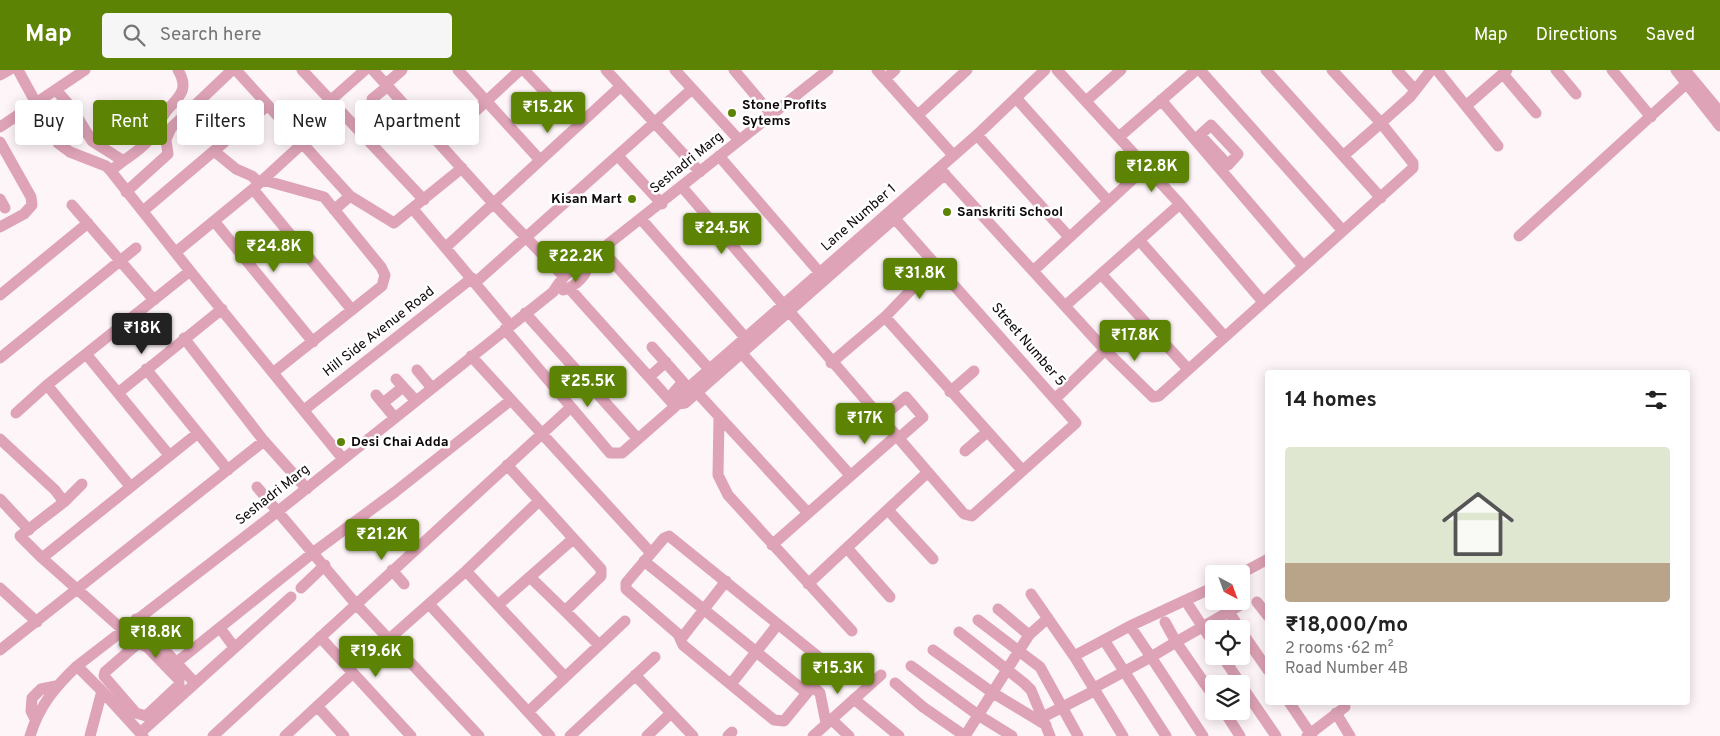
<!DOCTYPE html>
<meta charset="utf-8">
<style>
:root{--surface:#fff;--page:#f6f6f6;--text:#222;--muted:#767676;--accent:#5c8303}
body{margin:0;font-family:Overpass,sans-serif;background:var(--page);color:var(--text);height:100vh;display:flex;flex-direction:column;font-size:19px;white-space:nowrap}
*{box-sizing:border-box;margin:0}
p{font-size:16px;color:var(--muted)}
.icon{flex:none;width:28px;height:28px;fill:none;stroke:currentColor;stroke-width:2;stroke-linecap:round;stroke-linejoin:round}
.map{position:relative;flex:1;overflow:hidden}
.drawer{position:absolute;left:1265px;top:300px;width:425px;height:335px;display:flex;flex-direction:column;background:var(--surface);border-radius:5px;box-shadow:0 2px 12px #0003}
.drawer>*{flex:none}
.top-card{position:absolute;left:15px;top:30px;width:475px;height:45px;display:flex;gap:10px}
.needle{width:32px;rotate:139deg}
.fabs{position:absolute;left:1205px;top:495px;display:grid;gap:10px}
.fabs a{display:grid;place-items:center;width:45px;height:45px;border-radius:5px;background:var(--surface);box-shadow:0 2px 12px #0003;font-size:25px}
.price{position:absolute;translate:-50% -42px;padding:0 11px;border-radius:5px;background:var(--accent);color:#fff;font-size:16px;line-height:32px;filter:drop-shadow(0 1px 2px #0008)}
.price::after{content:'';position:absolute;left:50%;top:30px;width:15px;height:11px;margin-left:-8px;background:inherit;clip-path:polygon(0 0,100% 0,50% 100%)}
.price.on{background:#222;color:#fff}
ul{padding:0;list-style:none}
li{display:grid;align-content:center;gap:10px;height:265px;padding:0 20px}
li span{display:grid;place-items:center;height:155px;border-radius:5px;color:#555}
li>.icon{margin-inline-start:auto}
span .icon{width:90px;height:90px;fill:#fffc;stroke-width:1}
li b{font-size:21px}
h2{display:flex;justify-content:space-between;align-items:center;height:60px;padding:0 20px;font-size:21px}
.pill{padding:0 18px;border-radius:5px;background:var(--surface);box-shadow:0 2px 12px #0003;font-size:18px;line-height:45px}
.pill.on{background:var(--accent);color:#fff}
header{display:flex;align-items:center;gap:30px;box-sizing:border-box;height:70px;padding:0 25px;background:var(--accent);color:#fff}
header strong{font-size:24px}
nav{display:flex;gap:28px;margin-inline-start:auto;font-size:18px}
.search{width:350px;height:45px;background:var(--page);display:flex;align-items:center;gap:12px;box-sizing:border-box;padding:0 18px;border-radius:5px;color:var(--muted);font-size:19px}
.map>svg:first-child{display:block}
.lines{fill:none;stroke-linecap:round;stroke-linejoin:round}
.minor{stroke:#dea3b6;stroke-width:11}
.poi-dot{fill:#5c8303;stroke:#fff;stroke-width:2}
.labels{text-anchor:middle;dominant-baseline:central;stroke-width:5;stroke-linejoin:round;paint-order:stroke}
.poi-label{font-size:14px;font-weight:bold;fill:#10090b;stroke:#fff;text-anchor:start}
.street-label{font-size:14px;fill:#10090b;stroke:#fff}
</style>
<header>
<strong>Map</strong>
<div class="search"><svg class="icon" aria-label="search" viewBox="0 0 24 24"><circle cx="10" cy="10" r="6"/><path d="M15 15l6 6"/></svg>Search here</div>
<nav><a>Map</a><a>Directions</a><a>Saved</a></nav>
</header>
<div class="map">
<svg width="1720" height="666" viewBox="0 0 1720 666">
<rect width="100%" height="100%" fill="#fef5f8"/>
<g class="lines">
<!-- minor -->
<path class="minor" d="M18,0l40,73 12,9 36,14 4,4 80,101
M236,0l114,126
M302,0l122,130
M373,0l120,133 70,73
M458,0l82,90
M524,0l37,39
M606,0l94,102
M675,0l64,70
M734,0l38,45
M877,0l76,85
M1057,0l123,134 83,98
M1200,0l143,161
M1266,0l115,128
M1332,0l49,53 -38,33
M1397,0l18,20
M1437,0l61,76
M1556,0l20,24
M1612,0l39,47
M1676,0l44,56
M1685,0l35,42
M1503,4l33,39
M0,5l9,-5
M885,9l10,-9
M386,14l16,-14
M56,20l15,17 21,34 30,19
M1016,28l92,103
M372,29l16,-13
M1161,30l142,166
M330,31l35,-31
M1086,31l35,-31
M1467,35l40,-35
M918,45l49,-45
M1211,55l27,29 -10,11 -28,-30z
M0,57l85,-57
M977,65l92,102
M1119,67l77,-67
M0,72l31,55 1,8 -8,9 -24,13
M440,74l80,-74
M214,81l22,18 16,7 7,7
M618,86l44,48
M719,86l101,117
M939,98l166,182 48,47 6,-1 254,-228v-5l-32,-40 29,-26 21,-27
M111,101c11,-11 25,-17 36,-29 8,-9 11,-20 18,-29 11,-15 26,-21 13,-43
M263,110l61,17 57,70 4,8 -3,11 -108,86
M682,117l282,327 8,2 104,-93 -187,-211
M253,119l99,121
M126,122l42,-38 -2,-14 5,-12 61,-58
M0,129l5,9
M72,135l82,95
M413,139l97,116
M334,140l16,-14 44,27 68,-55
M143,141l125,-106
M641,149l109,124
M214,151l99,121
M1519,166l167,-152
M1139,170l85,96
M446,177l175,-161
M602,180l108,120
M176,182l77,-63 50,-46
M1033,201l113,-104
M1101,204l87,95
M476,212l216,-193
M569,218l106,118
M563,220c13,-4 26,-15 25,-30
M0,225l88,-72
M1065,236l115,-102
M525,243l113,126
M885,247l51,-53
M505,259l105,124h12l56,-49 7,-1 260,-229
M184,268l80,103 43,48
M652,277l31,35 -9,10
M737,278l113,127
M86,284l83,101
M471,286l180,197
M0,288l136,-110
M831,293l54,-46 137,153
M146,299l82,101
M417,300l15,18
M649,307l17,-15
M396,309l20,22
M47,315l83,101
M692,317l116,126
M950,322l24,-21
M118,323l104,-84
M376,325l19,23
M1055,329l50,-49
M383,333l20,-16
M678,334l1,-8 298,-261 68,-65
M304,340l168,-132
M16,343l31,-28 143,-114 153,188
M719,347l-1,58 10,20 124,136
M881,348l25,-21 17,20 -24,21
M0,369l55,51 9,12
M965,381l22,-19
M507,395l94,104v7l-36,35 34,34
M257,417l98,116 124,133
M0,429l29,31
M888,440l45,49
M669,466l157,127 -1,8 -41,50 -10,-1 -91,-75 -5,-11 -52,-45v-6l38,-45z
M772,475l125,-110
M847,478l43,49
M42,488l-22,-22 44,-34 18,-18
M644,491l163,132
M392,500l12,14
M466,501l99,106
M1240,504l28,-15
M530,507l35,34
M808,514l120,-112
M0,518l37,34
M301,518l24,-23
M1031,524l43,62 49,80
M1222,531l18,28
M1257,532l11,14
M429,534l121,132
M498,535l75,-66
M1189,536l25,38
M998,539l31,26
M136,549l59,64
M978,550l62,47 38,69
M1165,552l11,20 68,-39
M1130,556l21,31 25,-15 38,55
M220,558l14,19
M123,560l-81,-72 156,-125
M1241,561l27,39
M959,562l65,51 7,7 19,46
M320,567l91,99
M681,569l45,-58
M388,570l78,-69 73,-70
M1104,570l62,96
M141,574l6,3 32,33v5l-33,31 -10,-3 -32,-37 1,-4 31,-27z
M0,580l264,-209
M933,580l60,43 53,32
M1074,586l56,-30 84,-39
M1222,586l19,28
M177,592l137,-110 81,-60 116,-92
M77,596l25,25
M911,596l67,49 34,21
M635,605l58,61
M895,613l28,24 42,29
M731,614l47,-60
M1241,615l35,51
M812,616l8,7 6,30
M1092,619l59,-32 52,79
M854,629l45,37
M1289,632l23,34
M317,636l27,30
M1224,641l16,25
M528,642l97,-91
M1336,643l14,23
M1043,647l51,-26
M35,649l-4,-8 1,-13 9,-9 15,-3
M831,649l18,17
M140,663l151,-136
M30,666c9,-30 25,-49 47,-70l200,-154 276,-220c9,-14 19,-27 35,-32l240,-190
M90,666l12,-45 41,45
M213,666l357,-328
M285,666l68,-63
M570,666l85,-79
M647,666l24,-23
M728,666l4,-4
M813,666l68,-61
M965,666l64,-101 19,-17
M1307,666l38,-29"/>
</g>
<!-- markers -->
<g class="poi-dot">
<circle cx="732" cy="43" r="5"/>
<circle cx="632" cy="129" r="5"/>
<circle cx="947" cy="142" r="5"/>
<circle cx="341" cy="372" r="5"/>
</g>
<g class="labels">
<!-- poi labels -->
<g class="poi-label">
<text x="742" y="35">Stone Profits<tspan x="742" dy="16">Sytems</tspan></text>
<text x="622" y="129" text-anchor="end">Kisan Mart</text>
<text x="957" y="142">Sanskriti School</text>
<text x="351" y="372">Desi Chai Adda</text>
</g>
<!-- street labels -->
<g class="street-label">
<text transform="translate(687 93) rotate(-39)">Seshadri Marg</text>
<text transform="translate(859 148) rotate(-41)">Lane Number 1</text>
<text transform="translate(379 262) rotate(-38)">Hill Side Avenue Road</text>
<text transform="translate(1028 275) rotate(49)">Street Number 5</text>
<text transform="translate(273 425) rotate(-38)">Seshadri Marg</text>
</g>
</g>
</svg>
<div class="fabs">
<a><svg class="needle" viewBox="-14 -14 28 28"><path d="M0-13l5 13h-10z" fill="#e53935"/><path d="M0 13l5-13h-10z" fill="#767676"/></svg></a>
<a><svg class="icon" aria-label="locate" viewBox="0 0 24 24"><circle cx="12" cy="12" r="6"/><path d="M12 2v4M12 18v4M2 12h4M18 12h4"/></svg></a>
<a><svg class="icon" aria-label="layers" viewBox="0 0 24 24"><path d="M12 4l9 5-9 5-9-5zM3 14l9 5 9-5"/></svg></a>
</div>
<b class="price" style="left:548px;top:64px">₹15.2K</b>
<b class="price" style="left:1152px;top:123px">₹12.8K</b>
<b class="price" style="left:722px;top:185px">₹24.5K</b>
<b class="price" style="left:274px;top:203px">₹24.8K</b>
<b class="price" style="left:576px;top:213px">₹22.2K</b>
<b class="price" style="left:920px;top:230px">₹31.8K</b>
<b class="price on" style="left:142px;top:285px">₹18K</b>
<b class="price" style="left:1135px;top:292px">₹17.8K</b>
<b class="price" style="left:588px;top:338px">₹25.5K</b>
<b class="price" style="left:865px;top:375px">₹17K</b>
<b class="price" style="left:382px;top:491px">₹21.2K</b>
<b class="price" style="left:156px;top:589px">₹18.8K</b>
<b class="price" style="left:376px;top:608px">₹19.6K</b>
<b class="price" style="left:838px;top:625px">₹15.3K</b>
<div class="top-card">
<a class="pill">Buy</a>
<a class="pill on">Rent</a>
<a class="pill">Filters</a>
<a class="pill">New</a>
<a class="pill">Apartment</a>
</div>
<section class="drawer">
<h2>14 homes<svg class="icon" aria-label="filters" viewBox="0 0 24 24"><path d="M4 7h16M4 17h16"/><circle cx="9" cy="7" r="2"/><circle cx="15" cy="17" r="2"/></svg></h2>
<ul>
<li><span style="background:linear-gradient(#dfe7d0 75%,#b9a48a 0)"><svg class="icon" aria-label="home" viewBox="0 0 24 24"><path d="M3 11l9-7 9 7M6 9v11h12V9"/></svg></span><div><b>₹18,000/mo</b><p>2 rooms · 62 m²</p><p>Road Number 4B</p></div></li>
</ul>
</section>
</div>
